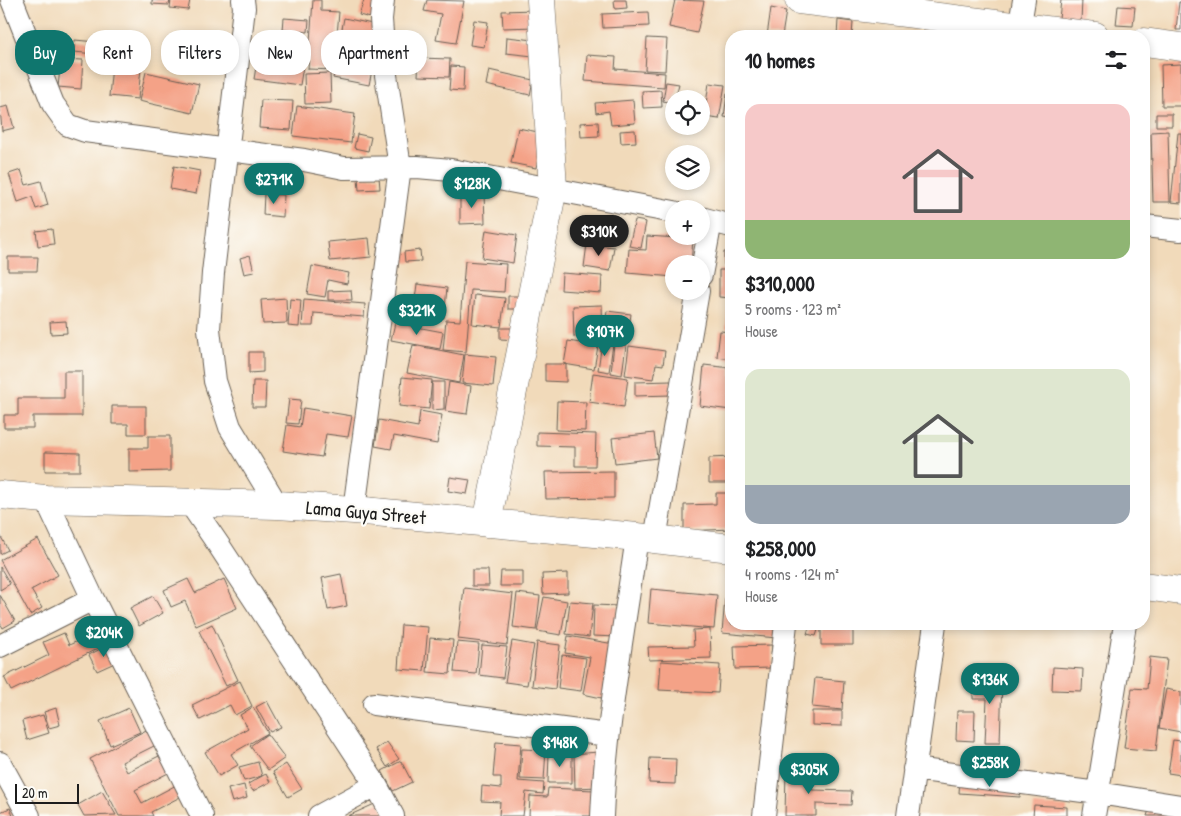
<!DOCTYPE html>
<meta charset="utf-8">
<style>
:root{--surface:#fff;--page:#f6f6f6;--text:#202124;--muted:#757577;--accent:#0f766e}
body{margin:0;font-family:"Patrick Hand",sans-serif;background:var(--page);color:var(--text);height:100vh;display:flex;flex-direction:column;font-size:19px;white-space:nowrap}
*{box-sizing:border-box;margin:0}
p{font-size:16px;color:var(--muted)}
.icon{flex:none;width:28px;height:28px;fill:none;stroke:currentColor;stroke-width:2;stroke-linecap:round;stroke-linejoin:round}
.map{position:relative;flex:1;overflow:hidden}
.sheet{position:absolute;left:725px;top:30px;width:425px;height:600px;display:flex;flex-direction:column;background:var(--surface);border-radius:20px;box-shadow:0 2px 8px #0003}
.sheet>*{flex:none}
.banner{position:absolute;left:15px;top:30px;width:475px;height:45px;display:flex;gap:10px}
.fabs{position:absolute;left:665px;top:90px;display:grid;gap:10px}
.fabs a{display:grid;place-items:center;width:45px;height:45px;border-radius:50%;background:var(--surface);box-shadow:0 2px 8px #0003;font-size:25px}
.scale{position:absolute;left:15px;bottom:12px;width:64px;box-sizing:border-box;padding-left:5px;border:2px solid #1c1c1c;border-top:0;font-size:14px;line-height:18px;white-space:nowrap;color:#1c1c1c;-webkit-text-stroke:4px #fdfcf7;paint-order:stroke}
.price{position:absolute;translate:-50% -42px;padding:0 11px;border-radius:18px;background:var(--accent);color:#fff;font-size:16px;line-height:32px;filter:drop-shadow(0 1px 2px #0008)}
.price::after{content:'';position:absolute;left:50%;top:30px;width:15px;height:11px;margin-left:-8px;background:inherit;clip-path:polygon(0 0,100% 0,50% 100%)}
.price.selected{background:#222;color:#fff}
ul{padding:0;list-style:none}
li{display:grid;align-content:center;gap:10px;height:265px;padding:0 20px}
li span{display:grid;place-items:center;height:155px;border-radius:15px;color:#555}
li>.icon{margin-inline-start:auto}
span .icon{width:90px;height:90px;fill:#fffc;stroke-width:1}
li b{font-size:21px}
h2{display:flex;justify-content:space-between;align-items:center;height:60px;padding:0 20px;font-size:21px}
.tag{padding:0 18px;border-radius:20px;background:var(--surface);box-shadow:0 2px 8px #0003;font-size:18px;line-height:45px}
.tag.selected{background:var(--accent);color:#fff}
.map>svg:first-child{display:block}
.building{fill:#f4a287}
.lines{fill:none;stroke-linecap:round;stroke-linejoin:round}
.minor-casing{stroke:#675e53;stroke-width:24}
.tertiary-casing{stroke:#675e53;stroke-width:29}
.minor{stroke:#fff;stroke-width:22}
.tertiary{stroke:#fff;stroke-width:28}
.labels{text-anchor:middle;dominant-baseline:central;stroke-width:4.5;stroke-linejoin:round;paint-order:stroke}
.street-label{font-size:19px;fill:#1c1c1c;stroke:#fdfcf7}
</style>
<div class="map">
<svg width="1181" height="816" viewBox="0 0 1181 816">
<rect width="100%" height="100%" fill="#fdfcf7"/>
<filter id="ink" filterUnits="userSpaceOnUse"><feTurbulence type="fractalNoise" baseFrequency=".02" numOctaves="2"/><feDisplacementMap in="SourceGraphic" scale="10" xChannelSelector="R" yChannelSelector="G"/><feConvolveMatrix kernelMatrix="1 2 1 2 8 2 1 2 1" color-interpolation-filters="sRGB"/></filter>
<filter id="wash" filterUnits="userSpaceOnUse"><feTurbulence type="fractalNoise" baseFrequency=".0096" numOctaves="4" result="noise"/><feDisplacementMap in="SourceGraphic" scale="20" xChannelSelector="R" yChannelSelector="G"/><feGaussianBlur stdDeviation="1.12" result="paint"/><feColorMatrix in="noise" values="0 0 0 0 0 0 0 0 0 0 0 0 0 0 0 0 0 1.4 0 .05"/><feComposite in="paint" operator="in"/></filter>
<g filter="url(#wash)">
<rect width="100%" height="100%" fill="#f1daba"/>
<g id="blocks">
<!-- building -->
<path class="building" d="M152,0h18l-1,5 -17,-1z
M171,0h19l-2,10 -18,-2z
M313,0h8v11l18,1 -5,58 -26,-1z
M364,0h20l-6,20 -19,-5z
M427,0l37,1 -8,42 -20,-3 5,-26 -17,-3z
M614,0h12l1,8 -12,1z
M675,0l29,1 -7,32 -28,-6z
M1061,0h21l-1,21 -22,-2z
M1179,2h2v28h-5z
M1118,6l17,1 -2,19 -17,-1z
M771,8l15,3 -4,25h-15z
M535,10l1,17 -33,1 -1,-17z
M648,12l1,14 -46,2 -1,-14z
M284,18l25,2 -1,12 -25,-2z
M344,18l33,7 -6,27 -32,-7z
M474,20l14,2 -4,25 -14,-2z
M838,20l15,2 -1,14h-15z
M274,36l33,5 -7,44 -46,-6 3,-18 13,2z
M507,37l27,3 -1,16 -27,-3z
M647,38l20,1 -2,32 -20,-1z
M75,40l21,2 -1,12 -21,-2z
M339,48l36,7 -6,30 -36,-7z
M587,55l29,2 -1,12 50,4 -1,14 -79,-6z
M419,58l31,1 -1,18 -31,-1z
M61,59l22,1 -2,29 -23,-2z
M1181,64v42h-19l-1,-41z
M112,66l29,2 -3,31 -29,-3z
M451,66l13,1 -1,24 -14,-1z
M489,70l44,10 -3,15 -44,-10z
M146,72l53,12 -7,29 -53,-12z
M330,73l1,30 -26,1 -1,-30z
M666,82l13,2 -5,19 -11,-2z
M709,83l16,2 -6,34 -15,-2z
M661,90l1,17 -19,1 -1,-17z
M727,94h4v24l-7,-1z
M261,100l32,1 -2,29 -32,-2z
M633,100l2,23 -24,2 -2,-14 -13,2 -1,-10z
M8,106l6,22 -12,3 -2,-23z
M297,106l58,8 -4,29 -58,-7z
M1156,114h16v12h-16z
M598,122l1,14 -18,1 -1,-14z
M518,128l25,5 -7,35 -25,-5z
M635,130l1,12 -15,1 -1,-12z
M1168,131l2,71h-17l-2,-70z
M1178,133h3v70l-10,-1z
M357,134l14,3 -3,14 -14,-3z
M174,166l26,5 -4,23 -26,-5z
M21,170l5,15 15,-4 7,24 -12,4 -4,-12 -14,5 -9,-28z
M379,176l1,13 -21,1 -1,-13z
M677,181h17l-2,7 -16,-4z
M264,194l20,1 -1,22 -20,-2z
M484,194l1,29 -25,1v-29z
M635,220l11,2 -5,26 -12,-2z
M52,229l2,15 -16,2 -2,-15z
M486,230l31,5 -4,28 -31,-5z
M647,236l46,3 -2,25h-17v13l-47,-4 2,-24 17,1z
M369,238l2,19 -41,4 -2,-19z
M587,244l27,3 -4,24 -26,-4z
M420,250l1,11 -16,1 -1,-10z
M724,252h7v13h-7z
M250,255l4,17 -10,2 -4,-16z
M8,257h30l-1,14h-29z
M465,261l41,3 -2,28 -33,-2 -5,62 -23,-2 3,-30 14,1z
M312,266l37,7 -2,11 -19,-4 -3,17 -18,-3z
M719,270h12v28l-12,-1z
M562,273l40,3 -1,17 -40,-3z
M417,284l30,4 -3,30 -31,-4z
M351,290l1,10h-24v-9z
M475,295l30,3 -4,29 -29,-3z
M508,296h15v13h-15z
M286,298l1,25 -24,1 -2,-24z
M290,299l11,1 -2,27 -11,-1z
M304,299l61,5 -1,13 -50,-4 -1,13h-11z
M602,305l1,30 -29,2 -1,-31z
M728,307h3v21h-5z
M607,311l24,3 -4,29 -24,-2z
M66,321l1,12 -16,1 -1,-12z
M395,323l48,9 -3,17 -49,-9z
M500,328h18v12l-18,-1z
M720,331l11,1v27l-14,-2z
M568,341l30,5 -4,23 -30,-5z
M602,342l11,2 -4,28 -11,-2z
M614,344l12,1 -4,30 -11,-2z
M413,345l51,10 -5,28 -52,-10z
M629,346l36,5 -2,14 -7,-1 -3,15 -28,-4z
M249,352h14v20l-14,1z
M465,354l31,3 -3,29 -31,-3z
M545,364h21v18l-21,-1z
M704,365l27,3v42l-31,-4z
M64,371h18v45h-49v12h-29v-13h14v-17h46z
M593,373l35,5 -4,29 -35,-5z
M402,377l30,3 -3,29 -30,-3z
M253,381h13l-1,26h-13z
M671,381v14l-36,1v-14z
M432,382h12v27l-12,1z
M449,382l22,4 -4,28 -22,-3z
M289,399l12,1 -3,24 -12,-1z
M557,401l29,1 -1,29 -29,-1z
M112,406h34v28h-18v-10h-16z
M303,408l49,8 -4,21 -22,-3 -4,23 -39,-6 4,-26 13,2z
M420,411l22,4 -5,29 -43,-8 -3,13 -16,-3 4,-26 39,7z
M537,432l59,2 -1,32h-20v-19l-38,-1z
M654,433l3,25 -42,5 -3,-25z
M148,436h22v35l-41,1v-24h19z
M45,452l35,1v18h-35z
M731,457v26h-22v-25z
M614,471v27l-68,1 -1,-27z
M450,477l20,3 -3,14 -19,-3z
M716,493h15v36l-47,2v-26l32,-1z
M0,535l8,15 -8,4z
M38,539l20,36 -27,15 11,18 -12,7 -30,-55z
M0,567l10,17 -10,6z
M472,570h16l1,16h-17z
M501,571h22v15h-23z
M568,573v20l-25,1 -1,-20z
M341,574l6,32 -19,4 -6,-32z
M188,579l7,14 29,-14 13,29 -41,18 -11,-25 -14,6 -7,-17z
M464,588l49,6 -6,51 -49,-6z
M651,589l66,6 -3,34 -66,-6z
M517,593l23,3 -4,34 -23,-3z
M0,595l15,26 -12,7 -3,-5z
M153,596l10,17 -24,13 -9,-18z
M544,597l23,4 -6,34 -24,-4z
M725,598l6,1v25h47l-1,14 -55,-5z
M570,601l23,2 -4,34 -23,-3z
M594,605l24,1 -1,31 -24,-1z
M212,624l26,56 -12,6 -27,-55z
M810,624h10l-4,12 -9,-2z
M821,624h32v21h-32z
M401,625l27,2 -4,44 -26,-2z
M104,629l7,13 -100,49 -7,-14 45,-22 -6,-13 21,-9 5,12z
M710,629l1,29 -62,2 -1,-13 46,-1 -1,-16z
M568,636l46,8 -8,55 -23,-5 7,-37 -25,-4z
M430,638l23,2 -3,34 -23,-2z
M512,641l22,4 -7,40 -22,-3z
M457,642l22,2 -3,30 -22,-2z
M537,642l23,3 -5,44 -23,-3z
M110,644l9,17 -22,10 -8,-16z
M482,645l25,2 -4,31 -24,-3z
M772,645v23l-37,1 -1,-23z
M562,655l24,3 -5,33 -23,-3z
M1150,657l17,2 -11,92 -32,-3 8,-60 15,1z
M661,661l59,4 -2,28 -59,-3z
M1053,667l30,2 -1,22 -30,-1z
M973,677l29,2 -2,64h-15l2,-44h-14z
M815,678l29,3 -2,29 -30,-3z
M240,681l12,25 -17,9 -5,-10 -30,15 -8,-15z
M1166,689l15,3v40l-22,-4z
M267,701l14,26 -11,5 -14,-25z
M253,707l15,26 -37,21 7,11 -19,11 -14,-24 43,-24 -8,-13z
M56,708l4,17 -11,3 -5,-16z
M129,708l11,24 -30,13 -10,-24z
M812,711h30v15l-30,-1z
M957,711h18l-1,30 -18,-1z
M43,715l6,18 -22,7 -5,-19z
M154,726l8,16 -40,20 5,10 42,-21 9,17 -43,22 7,13 42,-22 6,11 -39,20 2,4h-34l-29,-57z
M267,734l18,24 -17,12 -18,-24z
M1173,740l8,1v34l-13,-2z
M387,742l12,17 -12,8 -11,-18z
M496,742l25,2 -3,37 26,2 -1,11 -17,-2 -3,24h-24l1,-14 -19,-1 1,-15 19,2v-11h-8z
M522,749l24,1 -2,30 -24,-1z
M598,752l1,35 -24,1 -1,-34z
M549,753h23v30h-24z
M650,758l26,1 -1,25 -26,-1z
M401,761l11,21 -19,9 -11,-20z
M258,762l4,14 4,-2 4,8 -17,9 -5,-7 14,-8 -18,5 -5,-14z
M286,764l16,25 -14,8 -15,-25z
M786,770l26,1v19l40,1 -1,14 -35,-1v12h-31z
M960,779l61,4 -1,14 -61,-4z
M244,785l3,13 -15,4 -4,-13z
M548,788l47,2 -2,26h-64l1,-20 17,1z
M102,791l14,24 -32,1 -6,-11z
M379,802l6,14h-37z
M1151,804l18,7 -2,5h-20z
M1034,805l33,2v9h-34z
M10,808l3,8h-13v-4z"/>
</g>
</g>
<g filter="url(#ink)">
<use href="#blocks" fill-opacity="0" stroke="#675e53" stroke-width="1"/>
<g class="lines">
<defs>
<path id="minor" d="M12,0l41,104 15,21 17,6 219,29 40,8 73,-1 34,3 223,42
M243,0l1,8 -31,265 -4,56 6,52 15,46 47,78
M1018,36l6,-36
M701,218l30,8
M1144,226l37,4
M701,275l10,-54
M46,499l47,100 109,217
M190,503l30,44 156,238 17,31
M354,510l46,-343 -16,-105 -3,-43 2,-19
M655,539l43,-248
M0,646l93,-47
M374,704l234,31
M0,763l29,53
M914,769l184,24 83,13
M319,816l57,-31
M602,816c4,-93 22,-186 35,-279
M764,816l22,-192
M908,816l27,-192
M1094,816l31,-192"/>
<path id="tertiary" d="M799,0l296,36
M1144,42l37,5
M0,495l46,4 231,6 77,5 283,27 94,11
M487,523l66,-335 -12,-188
M1144,586l37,5"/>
</defs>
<!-- minor casing -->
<use href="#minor" class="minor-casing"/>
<!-- tertiary casing -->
<use href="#tertiary" class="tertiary-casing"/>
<!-- minor -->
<use href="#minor" class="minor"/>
<!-- tertiary -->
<use href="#tertiary" class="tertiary"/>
</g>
</g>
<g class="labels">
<!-- street labels -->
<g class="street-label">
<text transform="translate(366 512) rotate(5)">Lama Guya Street</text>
</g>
</g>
</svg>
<div class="fabs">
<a><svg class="icon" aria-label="locate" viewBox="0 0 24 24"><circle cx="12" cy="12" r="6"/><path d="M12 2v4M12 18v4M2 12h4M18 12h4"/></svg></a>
<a><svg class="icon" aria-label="layers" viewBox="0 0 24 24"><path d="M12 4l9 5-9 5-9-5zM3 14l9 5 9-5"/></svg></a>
<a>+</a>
<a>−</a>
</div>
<div class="scale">20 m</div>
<b class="price" style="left:274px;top:205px">$271K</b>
<b class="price" style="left:472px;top:209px">$128K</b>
<b class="price selected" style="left:599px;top:257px">$310K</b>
<b class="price" style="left:417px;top:336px">$321K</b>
<b class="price" style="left:605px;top:357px">$107K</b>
<b class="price" style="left:104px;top:658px">$204K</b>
<b class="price" style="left:990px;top:705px">$136K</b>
<b class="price" style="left:560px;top:768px">$148K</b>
<b class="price" style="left:990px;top:788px">$258K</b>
<b class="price" style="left:809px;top:795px">$305K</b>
<div class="banner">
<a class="tag selected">Buy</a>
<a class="tag">Rent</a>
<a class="tag">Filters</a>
<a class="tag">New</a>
<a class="tag">Apartment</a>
</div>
<section class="sheet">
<h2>10 homes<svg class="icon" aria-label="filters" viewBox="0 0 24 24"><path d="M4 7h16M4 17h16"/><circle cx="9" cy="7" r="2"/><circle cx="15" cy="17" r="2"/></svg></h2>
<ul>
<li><span style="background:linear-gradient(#f6c9c9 75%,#8fb573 0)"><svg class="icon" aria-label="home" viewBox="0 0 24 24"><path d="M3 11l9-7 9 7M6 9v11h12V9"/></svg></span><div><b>$310,000</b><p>5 rooms · 123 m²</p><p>House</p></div></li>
<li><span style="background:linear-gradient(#dfe7d0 75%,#9aa5b1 0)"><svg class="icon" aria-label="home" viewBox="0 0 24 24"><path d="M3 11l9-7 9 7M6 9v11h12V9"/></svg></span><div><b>$258,000</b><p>4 rooms · 124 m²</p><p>House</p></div></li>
</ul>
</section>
</div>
